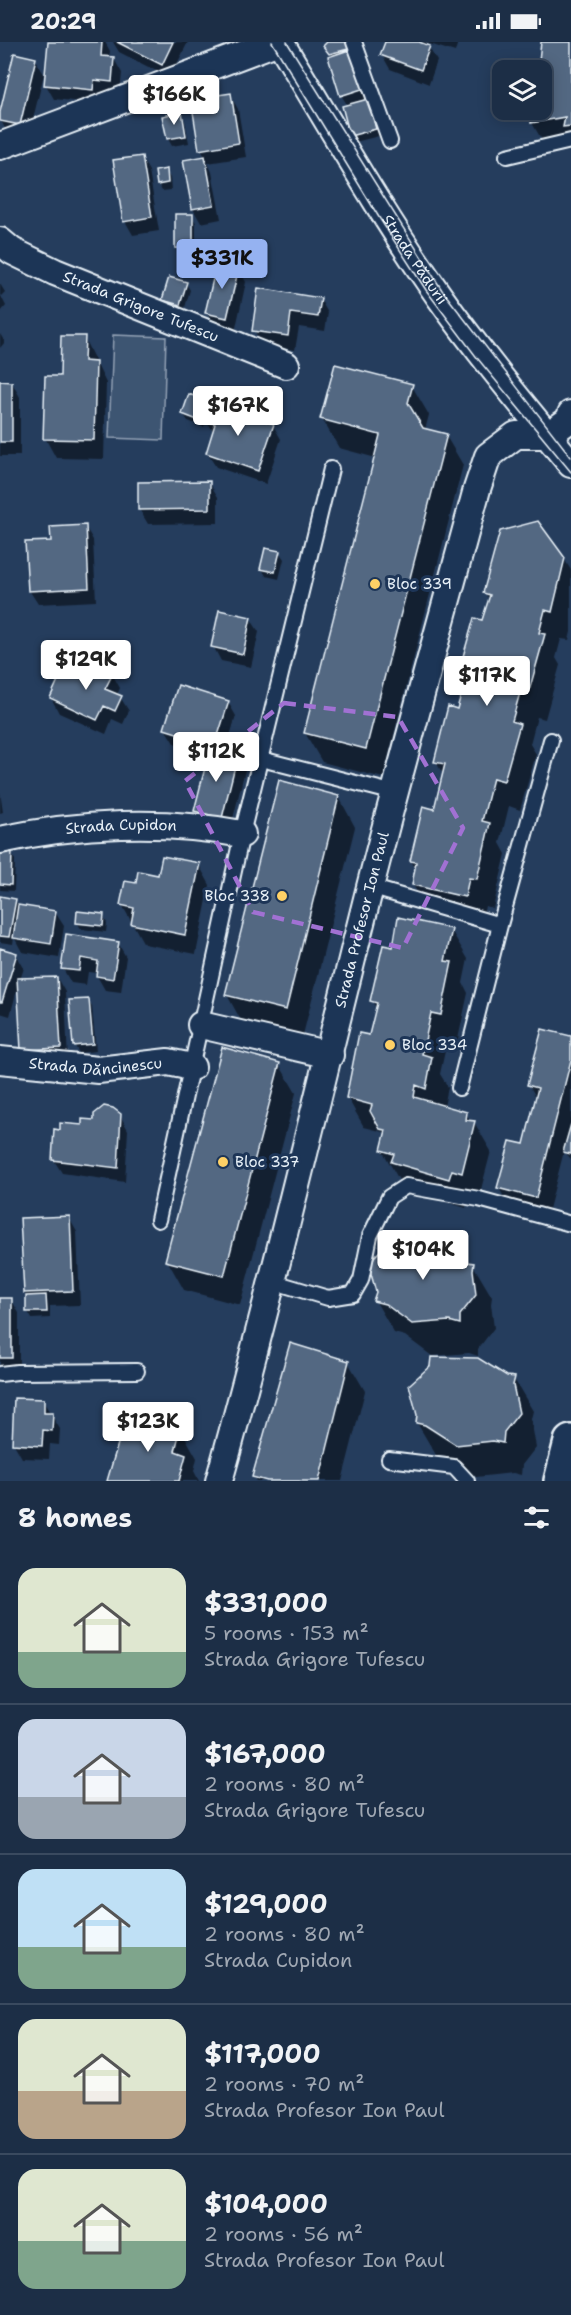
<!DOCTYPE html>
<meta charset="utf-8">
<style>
:root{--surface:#1c2e46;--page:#293a51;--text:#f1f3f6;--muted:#a0a8b3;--line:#3a4a5f;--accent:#95b2f1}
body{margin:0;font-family:"Shantell Sans",sans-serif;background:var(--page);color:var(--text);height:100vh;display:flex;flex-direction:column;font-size:22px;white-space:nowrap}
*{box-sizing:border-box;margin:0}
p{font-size:20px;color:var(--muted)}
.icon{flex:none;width:33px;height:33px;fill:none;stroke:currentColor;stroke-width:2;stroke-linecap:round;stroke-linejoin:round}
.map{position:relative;height:1439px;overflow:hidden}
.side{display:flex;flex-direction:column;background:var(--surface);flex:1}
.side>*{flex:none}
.controls{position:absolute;left:492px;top:18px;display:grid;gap:12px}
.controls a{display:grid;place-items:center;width:60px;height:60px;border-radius:12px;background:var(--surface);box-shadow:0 3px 15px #0003,0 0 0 2px var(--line);font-size:30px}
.price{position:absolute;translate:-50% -51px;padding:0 14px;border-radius:6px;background:#fff;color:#222;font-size:20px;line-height:39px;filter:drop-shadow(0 2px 3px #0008)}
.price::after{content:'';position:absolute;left:50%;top:36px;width:18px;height:14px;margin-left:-9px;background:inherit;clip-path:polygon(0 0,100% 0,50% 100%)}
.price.selected{background:var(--accent);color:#111}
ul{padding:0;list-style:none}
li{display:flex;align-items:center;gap:18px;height:150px;padding:0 18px}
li+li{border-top:2px solid var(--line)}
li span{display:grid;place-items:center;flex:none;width:168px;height:120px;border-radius:18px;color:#555}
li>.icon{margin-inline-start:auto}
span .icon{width:72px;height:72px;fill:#fffc;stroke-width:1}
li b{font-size:26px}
h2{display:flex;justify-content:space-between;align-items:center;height:72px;padding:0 18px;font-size:26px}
.status{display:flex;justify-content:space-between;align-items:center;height:42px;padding:0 30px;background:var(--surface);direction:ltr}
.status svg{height:16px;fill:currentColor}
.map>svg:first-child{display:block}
.green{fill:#3e5472;stroke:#93a2b5;stroke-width:1.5}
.shadow{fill:#0007}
.building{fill:#536782;stroke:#e8f1f8;stroke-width:1.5}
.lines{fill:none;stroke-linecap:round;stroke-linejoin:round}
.lane-casing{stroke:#e8f1f8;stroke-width:18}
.street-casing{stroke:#e8f1f8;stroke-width:30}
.primary-casing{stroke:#e8f1f8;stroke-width:38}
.lane{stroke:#1d3557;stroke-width:14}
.street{stroke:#1d3557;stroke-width:26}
.primary{stroke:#1d3557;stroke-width:33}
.tram{stroke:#e8f1f8;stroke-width:1.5}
.marked{fill:none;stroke:#a171d3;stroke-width:4.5;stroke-dasharray:12 8;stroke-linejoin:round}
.poi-dot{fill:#ffd166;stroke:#1d3557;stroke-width:2}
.labels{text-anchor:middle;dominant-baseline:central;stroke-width:6;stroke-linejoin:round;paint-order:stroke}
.street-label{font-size:15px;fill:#e8f1f8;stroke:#1d3557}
.poi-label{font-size:15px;fill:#e8f1f8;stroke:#1d3557;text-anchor:start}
</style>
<div class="status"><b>20:29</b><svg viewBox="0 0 49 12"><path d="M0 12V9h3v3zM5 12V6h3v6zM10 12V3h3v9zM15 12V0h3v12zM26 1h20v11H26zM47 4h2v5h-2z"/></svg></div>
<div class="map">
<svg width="571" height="1439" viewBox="0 0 571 1439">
<rect width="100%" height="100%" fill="#253d5d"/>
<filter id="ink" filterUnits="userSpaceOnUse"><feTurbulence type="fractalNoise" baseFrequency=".0167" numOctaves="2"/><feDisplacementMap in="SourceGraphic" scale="12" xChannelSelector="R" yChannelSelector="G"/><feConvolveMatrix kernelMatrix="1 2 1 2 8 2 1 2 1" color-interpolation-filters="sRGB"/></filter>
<g filter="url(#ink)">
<!-- green -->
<path class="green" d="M113,293l53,2 -3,103 -54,-2z"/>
<!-- shadow -->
<path class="shadow" d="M50,0h55l5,9 -1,7 5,1 8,14 -2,22 -19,-2 -1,11 -46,-5 -8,-14z
M113,0h75l-18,36 -51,-26z
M329,0h21l29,94 -24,6 -4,-7 -3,-29 -7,-11 -9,-38 -7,-11z
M386,0h72l-3,10 -29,-9 11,18 -8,23 -39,-15 -8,-14z
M543,0h28v100l-25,5 -14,-24 2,-13h8v-40h-3z
M35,17l9,15 -16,65 -20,-5 -8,-15z
M230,53l8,14 8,48 -38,6 4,9 9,47 -20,4 -8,-14 -8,-48 20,-4 -4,-8z
M181,72l4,7 4,22 -17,3 -4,-7z
M141,115l8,14 10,60 -26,4 -8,-14z
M166,129l4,7 1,12 -9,1 -4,-7z
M192,174l4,7v32h-16l-4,-7z
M238,226l8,14 -11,50 -20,-5 -8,-14z
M186,241l4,7 -6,21 -16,-4 -4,-7z
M0,242l5,8 -4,4 5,10 -6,7z
M320,257l8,14 -3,18 -26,-4 -4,23 -33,-5 -8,-15z
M0,292l5,8 -5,6z
M84,296l22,45 -2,76 -48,-1 -11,-20z
M0,341h12l8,14v59h-20z
M412,344l17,29 -4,15 21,6 17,29 -80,313 -61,-16 -17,-29 71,-275 -37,-10 -17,-29z
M206,360l5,9 62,14 8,14 -15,45 -50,-17 -9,-14 7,-20 -8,-14 -2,8 -16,-6 -5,-7z
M209,440l9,15v26l-70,1 -9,-15z
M85,484l8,14 3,61 -58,3 -9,-14 24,-48z
M279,510l5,7 -5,20 -13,-3 -4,-7z
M564,517l7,11v62l-2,8 -8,-1 -5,19 4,7 -15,54 -8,-2 -7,27 6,10 -16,56 -11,-4 -9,37 6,11 -13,54 -8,-2 -4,20 -51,-12 -17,-29 3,-16 -5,-8 24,-51 9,-34 -8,-14 22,-51 7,-28 -5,-9 30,-73 -5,-8z
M250,576l9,14 -8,35 -30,-6 -8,-15z
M112,632l8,14 -3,7 3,2 9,14 -6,13 -11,-5 -6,15 -47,-21 -8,-15 33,-20z
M228,660l8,14 -11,37 12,3 8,14 -15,61 -26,-6 -8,-14 14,-56 -36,-12 -9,-14z
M0,750l3,20 -3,1z
M339,755l16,30 -53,212 -59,-15 -16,-29z
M0,811h11l4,7 -1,31 -14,-1z
M199,823l11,20 -14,69 -52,-10 -22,-39 15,-20z
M0,856l15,2 4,7 36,5 9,14 -5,32 -37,-6 -8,-15 -1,7 -13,-2z
M103,874l4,7 -1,9 -25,-3 -4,-7z
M451,888l17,29 -5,24 5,10 -11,51 -10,-2 -7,32 8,13 -4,20 22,6 5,9h3l17,29 -13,50 -10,-2 -2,9 -56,-17 -6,-10 -5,-1 -17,-30 4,-14 -2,-4 -20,-5 -17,-30 23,-60 7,-27 -5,-9 22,-52z
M68,894l50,7 8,14 -5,35 -16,-2 -8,-14 1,-3 -10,-1 -2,13 -15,-2 -8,-14z
M0,907l16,5 8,14 -4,12 37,-2 8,14 3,70 -46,-12 -4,-64 -8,30 -10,-3z
M88,958l4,7 4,44 -17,2 -4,-7z
M571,996v121l-7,-8 -17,66 -37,-9 -11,-20 26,-42 12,-47 -8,-14z
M279,1022l17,29 -56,212 -56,-15 -17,-30z
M120,1073l8,15 -3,52 -63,-9 -9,-14 8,-28z
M69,1176l8,14 3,73 -30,1v12l-18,1 -4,-7 -3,-20z
M467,1222l6,1 19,32 -1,7 3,24 -16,21v7l-9,-3 -37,3 -27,-20 -11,-3 -19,-33 2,-8z
M0,1257h11l8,14v58l-19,1z
M348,1320l17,29 -23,90h-86l-3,-5z
M507,1335l7,2 19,32 -2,8 5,28 -14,18 -1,10 -8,-2 -37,4 -31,-20 -9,-2 -19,-32z
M43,1359l17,28 -1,16 -9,-1 -1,15 -27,-1 -8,-14z
M180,1386l17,30 -3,13 5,10h-90l22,-46z"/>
<!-- building -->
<path class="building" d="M48,0h54l-1,14 13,1 -2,25 -18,-2 -1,10 -49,-5z
M117,0h56l-11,23z
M327,0h25l4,5 -27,7 -6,-8z
M385,0h34l11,4 -9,24 -41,-15z
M541,0h30v84l-8,1 2,-10 -34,6 1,-13h10v-40h-4z
M352,7l13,39 -25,8 -12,-39z
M14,11l22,5 -16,67 -20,-4v-9z
M231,51l8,50 -40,7 -8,-51z
M368,57l8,30 -26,7 -8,-30z
M182,70l4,24 -19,3 -5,-23z
M142,114l10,61 -29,5 -10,-62z
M205,114l9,49 -22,4 -9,-49z
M167,127l1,14 -11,2 -2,-14z
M175,172h18v35l-18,-1z
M217,220l22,5 -12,51 -22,-5z
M169,235l18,5 -7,23 -18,-5z
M258,246l63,10 -3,19 -27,-4 -3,23 -36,-5z
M61,294h24l-1,25 12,1 -2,78 -51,-1 2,-63h15z
M335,322l78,20 -5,19 15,25 24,6 -81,315 -62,-16 76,-298 -60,-16z
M0,339l12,1v60h-12z
M189,352l18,7 -7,20 -18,-7z
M212,362l62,20 -16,47 -52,-18 9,-29 -9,-3z
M210,439v28l-72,1v-28z
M538,479l27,37 -13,54 -7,-2 -6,23 6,1 -16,57 -8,-2 -9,32 8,3 -16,57 -11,-3 -11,43 8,2 -13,56 -8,-1 -4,19 -53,-12 4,-23 -6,-1 13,-55 11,3 11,-45 -11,-2 14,-56 9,3 9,-33 -8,-2 16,-56 8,2 8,-25 -7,-2 17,-62z
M86,483l3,63 -61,3 -3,-49 26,-1 -1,-14z
M265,506l15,3 -5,21 -15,-3z
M219,568l32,7 -8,37 -32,-7z
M90,620l23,11 -8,16 17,7 -7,15 -11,-5 -7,14 -47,-22 14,-31 19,9z
M178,643l51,16 -14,44 -51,-16z
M210,706l28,6 -16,64 -28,-7z
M279,738l60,16 -53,214 -61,-15z
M0,809l12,1 -1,33 -11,-1z
M162,814l38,7 -15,72 -54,-11 3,-16 -14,-3 5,-24 11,2 2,-12 20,4z
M0,854l16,3 -7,38 -9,-1z
M18,863l38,6 -5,33 -38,-6z
M77,869l27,3 -1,12 -27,-3z
M398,875l54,12 -7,32 7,1 -11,53 -10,-2 -9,41 10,3 -6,32 -10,-4 -2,12 53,15 -1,8 9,1 -13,52 -10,-3 -3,9 -58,-17 3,-8 -13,-4 5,-20 -6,-1 -10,-18 2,-6 -26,-7 13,-65 10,2 8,-32 -7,-2 13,-56 10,2z
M66,892l53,8 -6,37 -17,-3 2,-15 -17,-3 -2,13 -18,-2z
M0,906l17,5 -15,49h-2z
M57,935l4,71 -40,2 -4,-72z
M89,957l4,45 -20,2 -4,-46z
M542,987l29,7v24l-35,138 -39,-10 13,-47 14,3 14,-56 -11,-3z
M222,1005l58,16 -56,213 -59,-15z
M104,1064l9,2 8,6 -3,54 -66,-8 2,-31 6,1v-7l22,2v-6l12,1v-6z
M571,1082v30l-8,-2z
M70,1174l3,75 -49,2 -4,-75z
M431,1196l36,24 7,1 -1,7 3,25 -16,20v9l-11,-3 -37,3 -27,-20 -12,-3 3,-9 -8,-29 13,-13 4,-10 10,4z
M46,1253l1,17h-21v-16z
M0,1256h12v60h-12z
M290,1301l59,18 -30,120h-52l-15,-4z
M431,1315l47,1 29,18 8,1 -2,8 6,28 -15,19 -1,11 -10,-2 -37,4 -31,-20 -9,-2 1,-8 -8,-30 21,-19z
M14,1356l30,1v14h9l-1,18 -9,-1 -1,16 -30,-2z
M135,1372l46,13 -6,24 11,4 -7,26h-72l15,-51 8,3z"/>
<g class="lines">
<defs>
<path id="lane" d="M354,0l36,99
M507,114l64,-15
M261,717l134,34
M370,845l130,38 51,-185
M459,1046l41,-163
M158,1178l84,-386 89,-365
M271,1239l57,17 25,-4 8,-14 9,-44 19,-39 17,-11 73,13 92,25
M0,1332l17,-2 120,-1
M389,1417l65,8 13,14"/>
<g id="street">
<path id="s1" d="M280,0c52,85 101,172 159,254 41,58 87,113 132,168"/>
<path d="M0,104l276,-104"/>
<path id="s2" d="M0,199l12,10 43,21 231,93"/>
<path id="s3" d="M0,798c78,-17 164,-21 242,-6"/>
<path d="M201,983l129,30"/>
<path id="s4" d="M0,1018l98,10 70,-8 24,5"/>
<path id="s5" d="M219,1439c55,-197 101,-396 151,-594 34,-133 71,-265 107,-398l11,-33 28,-21h32l21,-15 2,-6"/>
</g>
<path id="primary" d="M561,1439l10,-39"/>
</defs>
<!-- lane casing -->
<use href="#lane" class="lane-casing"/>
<!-- street casing -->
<use href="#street" class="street-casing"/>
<!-- primary casing -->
<use href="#primary" class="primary-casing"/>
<!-- lane -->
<use href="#lane" class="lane"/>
<!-- street -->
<use href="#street" class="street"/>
<!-- primary -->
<use href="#primary" class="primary"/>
<!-- tram -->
<path class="tram" d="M272,0l108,177 46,71 52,69 93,113
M287,0l155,248 129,167"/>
</g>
</g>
<!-- marked area -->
<path class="marked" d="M284,661l114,14 65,111 -60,120 -150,-36 -68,-131z"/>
<!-- markers -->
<g class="poi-dot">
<circle cx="375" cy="542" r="6"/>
<circle cx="282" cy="854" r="6"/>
<circle cx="390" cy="1003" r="6"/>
<circle cx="223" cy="1120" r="6"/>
</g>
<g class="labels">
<!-- street labels -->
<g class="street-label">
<text stroke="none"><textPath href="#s1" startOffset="256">Strada Pădurii</textPath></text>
<text stroke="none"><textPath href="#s2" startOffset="156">Strada Grigore Tufescu</textPath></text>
<text stroke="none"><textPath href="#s3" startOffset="122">Strada Cupidon</textPath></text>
<text stroke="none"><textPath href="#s5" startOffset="579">Strada Profesor Ion Paul</textPath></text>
<text stroke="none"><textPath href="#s4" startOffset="96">Strada Dăncinescu</textPath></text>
</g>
<!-- poi labels -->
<g class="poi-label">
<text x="387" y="542">Bloc 339</text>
<text x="270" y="854" text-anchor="end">Bloc 338</text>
<text x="402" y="1003">Bloc 334</text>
<text x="235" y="1120">Bloc 337</text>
</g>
</g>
</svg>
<div class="controls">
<a><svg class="icon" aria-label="layers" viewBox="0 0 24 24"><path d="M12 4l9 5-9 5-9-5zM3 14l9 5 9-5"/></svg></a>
</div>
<b class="price" style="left:174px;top:84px">$166K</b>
<b class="price selected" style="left:222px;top:248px">$331K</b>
<b class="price" style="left:238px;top:395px">$167K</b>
<b class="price" style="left:86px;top:649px">$129K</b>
<b class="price" style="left:487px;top:665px">$117K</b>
<b class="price" style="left:216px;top:741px">$112K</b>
<b class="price" style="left:423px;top:1239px">$104K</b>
<b class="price" style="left:148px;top:1411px">$123K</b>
</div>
<section class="side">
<h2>8 homes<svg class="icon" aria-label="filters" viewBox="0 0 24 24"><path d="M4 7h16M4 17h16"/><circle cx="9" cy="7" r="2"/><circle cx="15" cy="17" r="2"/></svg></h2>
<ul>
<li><span style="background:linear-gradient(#dfe7d0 70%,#7fa58c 0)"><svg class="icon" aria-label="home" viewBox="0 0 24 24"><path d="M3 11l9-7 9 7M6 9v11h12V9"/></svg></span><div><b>$331,000</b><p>5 rooms · 153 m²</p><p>Strada Grigore Tufescu</p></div></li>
<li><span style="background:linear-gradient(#c9d6e8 65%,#9aa5b1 0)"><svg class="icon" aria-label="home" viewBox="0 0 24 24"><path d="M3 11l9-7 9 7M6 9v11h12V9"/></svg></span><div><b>$167,000</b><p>2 rooms · 80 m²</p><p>Strada Grigore Tufescu</p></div></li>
<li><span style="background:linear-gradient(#bfe0f5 65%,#7fa58c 0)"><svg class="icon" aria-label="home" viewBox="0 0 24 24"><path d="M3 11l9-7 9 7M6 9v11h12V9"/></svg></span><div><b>$129,000</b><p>2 rooms · 80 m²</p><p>Strada Cupidon</p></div></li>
<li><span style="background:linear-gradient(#dfe7d0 60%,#b9a48a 0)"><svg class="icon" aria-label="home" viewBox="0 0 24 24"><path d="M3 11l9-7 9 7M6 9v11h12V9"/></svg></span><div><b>$117,000</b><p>2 rooms · 70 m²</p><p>Strada Profesor Ion Paul</p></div></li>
<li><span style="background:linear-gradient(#dfe7d0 60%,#7fa58c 0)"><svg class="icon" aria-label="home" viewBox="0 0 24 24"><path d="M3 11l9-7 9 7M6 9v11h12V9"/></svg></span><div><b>$104,000</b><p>2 rooms · 56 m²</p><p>Strada Profesor Ion Paul</p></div></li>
</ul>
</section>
